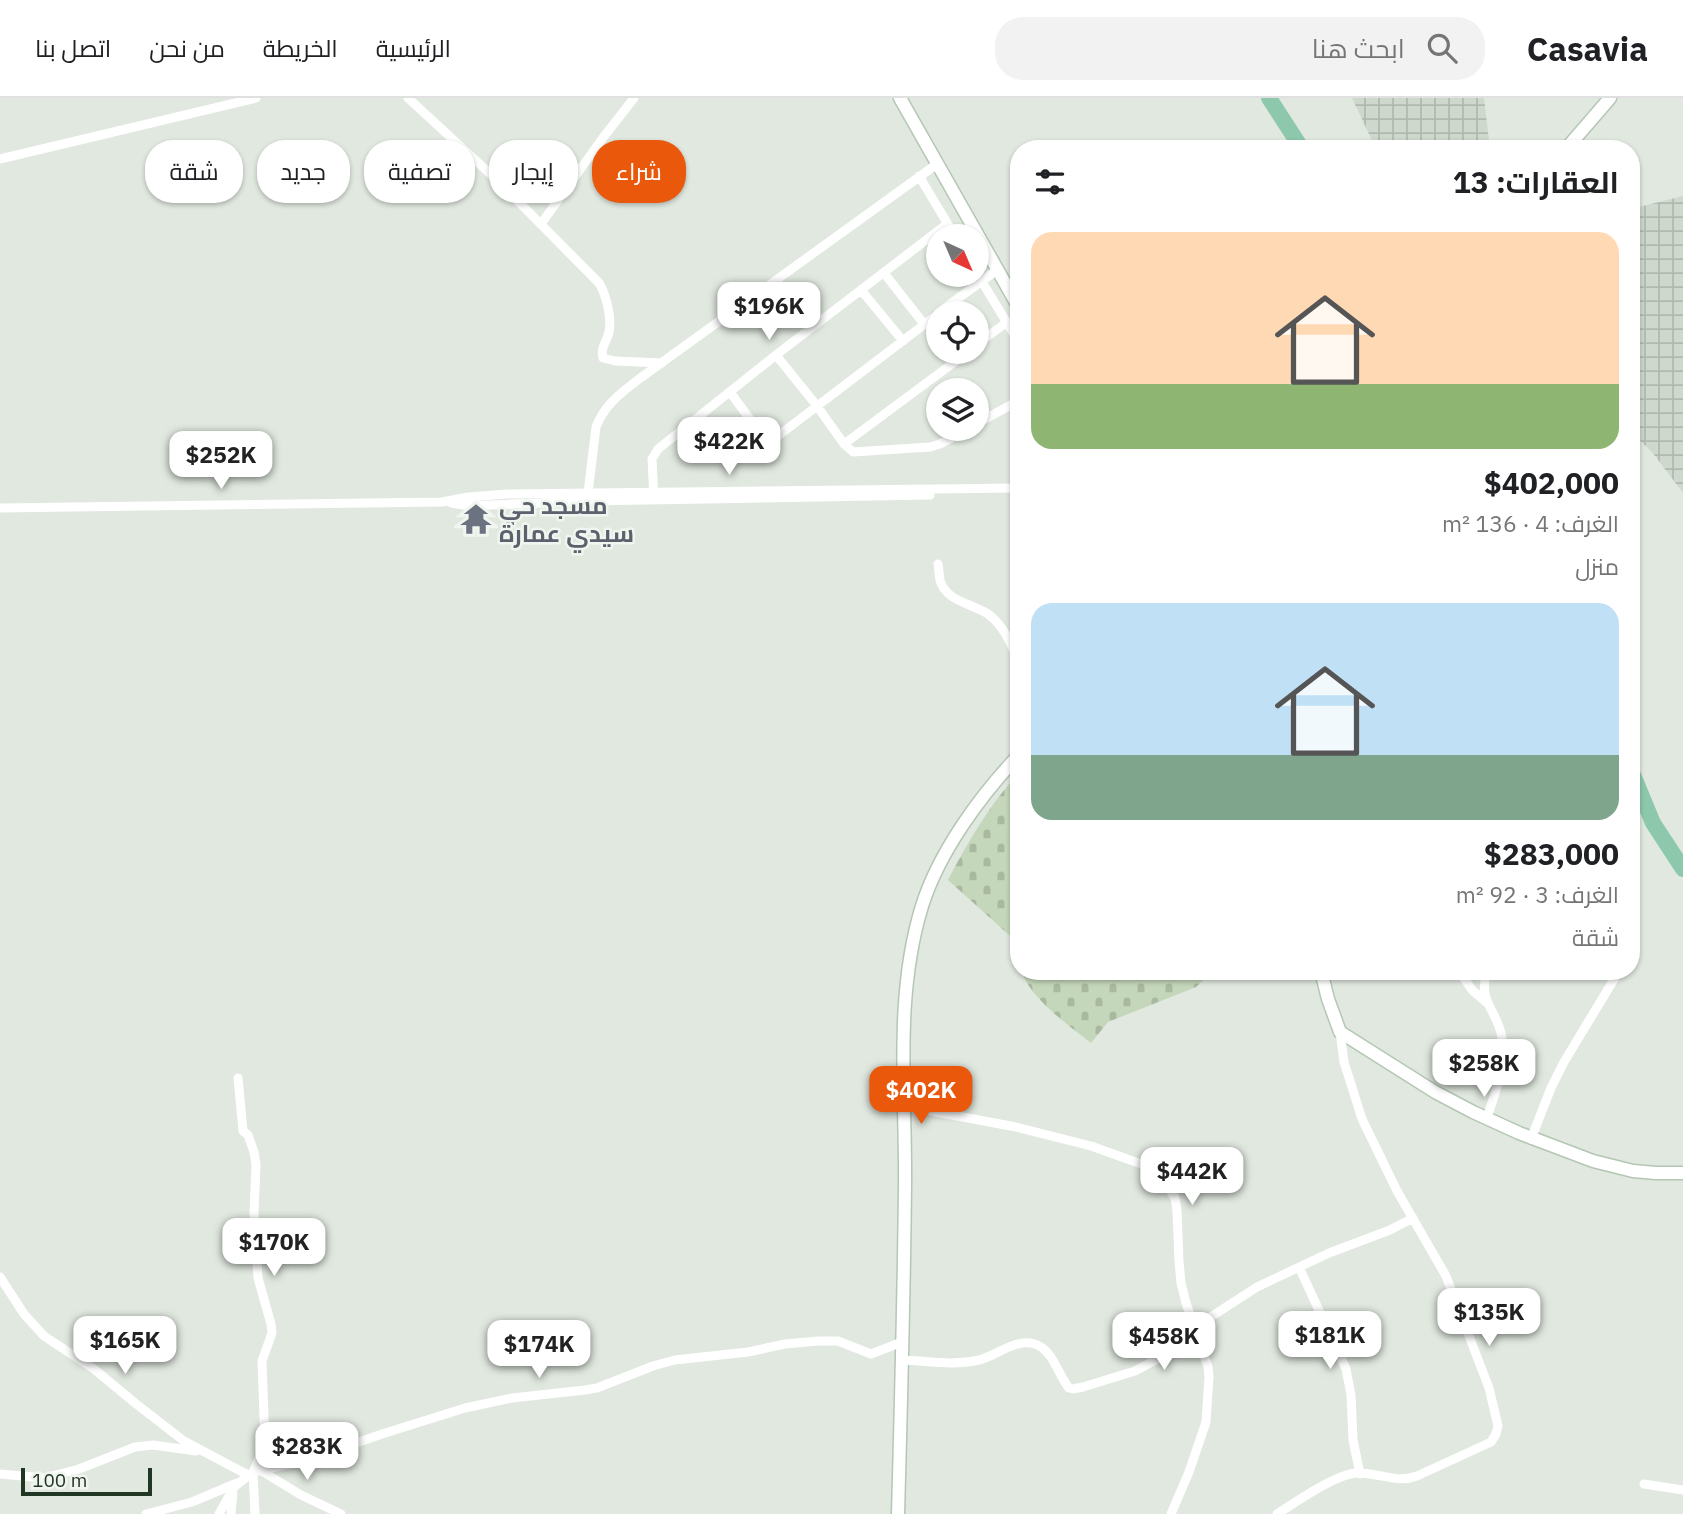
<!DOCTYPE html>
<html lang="ar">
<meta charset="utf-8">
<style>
:root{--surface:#fff;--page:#f2f2f2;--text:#202124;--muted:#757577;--line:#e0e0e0;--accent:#ea580c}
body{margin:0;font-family:"IBM Plex Sans",Cairo,sans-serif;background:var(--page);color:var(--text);direction:rtl;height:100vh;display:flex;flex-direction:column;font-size:26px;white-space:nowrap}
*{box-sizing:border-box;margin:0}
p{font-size:23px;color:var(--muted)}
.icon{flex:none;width:38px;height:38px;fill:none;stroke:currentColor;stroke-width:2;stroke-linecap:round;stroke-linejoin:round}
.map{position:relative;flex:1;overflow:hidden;direction:ltr}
.details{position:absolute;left:1010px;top:42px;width:630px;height:840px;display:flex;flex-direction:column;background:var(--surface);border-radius:28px;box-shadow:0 2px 5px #0004;direction:rtl}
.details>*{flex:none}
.hud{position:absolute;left:21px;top:42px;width:665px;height:63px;direction:rtl;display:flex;gap:14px}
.needle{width:46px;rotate:136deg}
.controls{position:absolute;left:926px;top:126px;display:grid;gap:14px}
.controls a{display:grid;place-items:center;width:63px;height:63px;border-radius:50%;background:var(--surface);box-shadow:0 2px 5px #0004;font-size:35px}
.scale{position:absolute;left:21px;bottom:18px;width:131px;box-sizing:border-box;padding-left:7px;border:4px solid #223624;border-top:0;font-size:19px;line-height:24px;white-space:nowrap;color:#223624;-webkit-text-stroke:5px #f0f6ef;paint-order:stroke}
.price{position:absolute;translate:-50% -60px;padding:0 16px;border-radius:14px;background:#fff;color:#222;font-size:23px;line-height:46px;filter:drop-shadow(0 2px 4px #0008)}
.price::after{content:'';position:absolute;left:50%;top:42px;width:21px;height:16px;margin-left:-10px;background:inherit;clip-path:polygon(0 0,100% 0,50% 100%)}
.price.selected{background:var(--accent);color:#fff}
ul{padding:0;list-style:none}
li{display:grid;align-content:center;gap:14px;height:371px;padding:0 21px}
li span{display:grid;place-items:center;height:217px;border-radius:21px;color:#555}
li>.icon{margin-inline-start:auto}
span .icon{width:126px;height:126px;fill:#fffc;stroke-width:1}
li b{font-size:30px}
h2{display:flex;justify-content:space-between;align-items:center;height:84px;padding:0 21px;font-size:30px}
.tag{padding:0 24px;border-radius:28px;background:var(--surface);box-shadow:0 2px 5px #0004;font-size:24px;line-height:63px}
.tag.selected{background:var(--accent);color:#fff}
header{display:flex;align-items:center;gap:42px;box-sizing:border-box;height:98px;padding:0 35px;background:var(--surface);border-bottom:2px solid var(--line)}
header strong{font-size:33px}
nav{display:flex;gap:38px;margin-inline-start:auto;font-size:24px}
.search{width:490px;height:63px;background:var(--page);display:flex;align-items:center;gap:18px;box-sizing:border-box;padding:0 24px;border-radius:28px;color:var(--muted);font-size:26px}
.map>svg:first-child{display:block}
.industrial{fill:url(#industrial-grid)}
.cemetery{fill:url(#cemetery-stones)}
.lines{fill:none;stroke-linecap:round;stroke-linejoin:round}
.river{stroke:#8dc8ac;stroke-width:16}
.secondary-casing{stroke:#b4c7b4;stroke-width:15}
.street{stroke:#fff;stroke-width:9}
.secondary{stroke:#fff;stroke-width:12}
.labels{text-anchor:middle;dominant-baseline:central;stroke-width:5;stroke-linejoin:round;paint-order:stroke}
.worship-label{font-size:24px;font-weight:bold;fill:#5b616d;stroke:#f0f6ef;text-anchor:start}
</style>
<header>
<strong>Casavia</strong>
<div class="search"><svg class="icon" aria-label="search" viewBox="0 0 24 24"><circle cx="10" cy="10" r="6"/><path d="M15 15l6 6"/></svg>ابحث هنا</div>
<nav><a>الرئيسية</a><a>الخريطة</a><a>من نحن</a><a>اتصل بنا</a></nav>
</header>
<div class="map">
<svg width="1683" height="1416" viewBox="0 0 1683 1416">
<defs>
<pattern id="industrial-grid" width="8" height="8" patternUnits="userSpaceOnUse" patternTransform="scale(1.75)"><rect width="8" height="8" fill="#ced8cd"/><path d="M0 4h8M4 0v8" fill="none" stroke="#b1bab0"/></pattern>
<pattern id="cemetery-stones" width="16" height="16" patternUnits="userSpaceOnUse" patternTransform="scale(1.75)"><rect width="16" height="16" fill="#c5d7ba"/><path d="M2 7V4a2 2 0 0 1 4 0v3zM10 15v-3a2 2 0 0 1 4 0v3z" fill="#a9b9a0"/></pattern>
</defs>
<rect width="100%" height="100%" fill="#e0e8df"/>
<!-- industrial -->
<path class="industrial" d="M1352,0h132l6,51h-114z
M1683,98v297l-31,-41 -21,-20v-223z"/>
<!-- cemetery -->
<path class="cemetery" d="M1018,676v169l-70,-63c20,-38 41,-75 70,-106z
M1022,873h191l-17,16 -88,35 -17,21c-20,-16 -63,-46 -69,-72z"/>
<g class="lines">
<!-- river -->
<path class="river" d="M1269,0l33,51
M1631,672l22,53 30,46"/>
<defs>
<path id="secondary" d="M900,0l118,208
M1566,51l44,-51
M1321,873l7,28 12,33 95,60 38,20 46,21 74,28 40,10 23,2h27
M898,1416c3,-110 6,-219 7,-329 1,-93 -11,-188 17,-279 17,-54 58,-110 96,-150"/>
</defs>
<!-- secondary casing -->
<use href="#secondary" class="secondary-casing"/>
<!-- street -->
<path class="street" d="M408,0l90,83 101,102c7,11 13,35 10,49 -2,10 -9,15 -6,26l12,3 47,2
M0,61l256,-61
M919,78l36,60
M541,126l61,-85 32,-41
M976,174l42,69
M884,175l40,51
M861,192l42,51
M938,215l59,-43
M976,247l31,-23
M776,257l41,51 27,38 9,8 77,-5 10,-3 28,-15
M730,294l36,49 4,1 168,-128
M976,326l42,-23
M844,346l124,-92
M588,395l8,-66c8,-22 25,-34 43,-48l298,-215
M654,401l-2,-40 6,-10 118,-94 171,-131
M451,405l18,3 120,-5 341,-6
M0,410l442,-6 26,-5 39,-3 511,-6
M938,466c1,5 1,11 2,16 5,21 33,24 48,34 15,11 23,29 30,46
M1631,857l1,-3
M1459,873l13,19 14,12
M238,980l5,53 5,4 6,17 2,13 -2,48 4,65 13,46 1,9 -10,28 3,84 -12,27 2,42
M904,1008l112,21 75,19 53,19 16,10 15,23 2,13 2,50 2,22 5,20 22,64 1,10 -3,45 -17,50 -18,42
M1487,1020c8,-26 21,-56 14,-85 -6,-25 -23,-32 -14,-62
M1531,1041l20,-51 13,-26 55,-91
M1299,1169l47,102 5,26 2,45 7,34
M0,1179l24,37 20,22 50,33 41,34 49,38 64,34
M902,1262c25,1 52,6 77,0 20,-5 41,-26 62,-13 13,8 18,29 28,41l4,1 10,-2 52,-16 33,-18 22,-16 16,-17 51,-33 72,-34 61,-23 23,-12
M260,1372l41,25 40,19
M0,1376l44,4 35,-9 56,-22 18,-2 43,6
M1644,1386l39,6
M146,1416l46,-12 45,-19
M219,1416l15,-27 19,-15 54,-12 75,-26 83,-26 47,-10 73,-8 12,-2 56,-22 22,-6 73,-8 37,-8 33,-3h20l33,13 31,-12
M231,1416l2,-21
M1277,1416c19,-12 57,-39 79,-41 22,-1 40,11 61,3l74,-34 5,-8 2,-8 -9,-38 -43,-112 -49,-85 -35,-72 -18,-57 -4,-30"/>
<!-- secondary -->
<use href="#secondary" class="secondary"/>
</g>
<!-- icons -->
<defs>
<symbol id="temple-bare" viewBox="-9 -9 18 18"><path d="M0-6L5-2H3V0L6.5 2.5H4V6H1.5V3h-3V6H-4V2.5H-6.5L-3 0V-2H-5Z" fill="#6b7280" stroke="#f0f6ef" stroke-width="2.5" paint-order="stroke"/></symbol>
</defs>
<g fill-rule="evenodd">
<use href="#temple-bare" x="454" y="399" width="44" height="44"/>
</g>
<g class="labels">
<!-- worship labels -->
<g class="worship-label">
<text x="499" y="407">مسجد حي<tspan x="499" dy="28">سيدي عمارة</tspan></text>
</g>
</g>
</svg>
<div class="controls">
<a><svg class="needle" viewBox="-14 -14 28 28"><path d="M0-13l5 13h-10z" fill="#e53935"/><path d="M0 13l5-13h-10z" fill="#757577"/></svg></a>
<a><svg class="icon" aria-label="locate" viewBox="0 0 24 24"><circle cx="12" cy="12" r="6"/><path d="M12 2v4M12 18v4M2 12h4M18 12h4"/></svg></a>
<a><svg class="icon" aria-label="layers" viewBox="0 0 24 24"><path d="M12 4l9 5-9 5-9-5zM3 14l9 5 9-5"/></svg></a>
</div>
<div class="scale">100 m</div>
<b class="price" style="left:769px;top:244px">$196K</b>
<b class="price" style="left:729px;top:379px">$422K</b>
<b class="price" style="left:221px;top:393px">$252K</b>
<b class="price" style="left:1484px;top:1001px">$258K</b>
<b class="price selected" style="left:921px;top:1028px">$402K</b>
<b class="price" style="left:1192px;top:1109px">$442K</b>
<b class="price" style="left:274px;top:1180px">$170K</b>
<b class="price" style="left:1489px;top:1250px">$135K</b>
<b class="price" style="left:1330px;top:1273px">$181K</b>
<b class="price" style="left:1164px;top:1274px">$458K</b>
<b class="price" style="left:125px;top:1278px">$165K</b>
<b class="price" style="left:539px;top:1282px">$174K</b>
<b class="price" style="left:307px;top:1384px">$283K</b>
<div class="hud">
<a class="tag selected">شراء</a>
<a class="tag">إيجار</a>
<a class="tag">تصفية</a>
<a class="tag">جديد</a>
<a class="tag">شقة</a>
</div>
<section class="details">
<h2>العقارات: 13<svg class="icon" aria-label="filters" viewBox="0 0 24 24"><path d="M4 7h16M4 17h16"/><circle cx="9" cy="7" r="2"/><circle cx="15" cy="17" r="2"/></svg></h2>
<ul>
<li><span style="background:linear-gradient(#ffd9b3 70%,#8fb573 0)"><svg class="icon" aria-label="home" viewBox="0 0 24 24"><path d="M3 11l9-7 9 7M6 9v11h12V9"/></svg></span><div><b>$402,000</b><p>الغرف: 4 · 136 m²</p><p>منزل</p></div></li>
<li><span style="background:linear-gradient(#bfe0f5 70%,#7fa58c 0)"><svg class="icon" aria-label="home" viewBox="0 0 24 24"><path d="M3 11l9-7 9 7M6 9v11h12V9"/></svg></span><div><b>$283,000</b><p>الغرف: 3 · 92 m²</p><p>شقة</p></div></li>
</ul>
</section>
</div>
